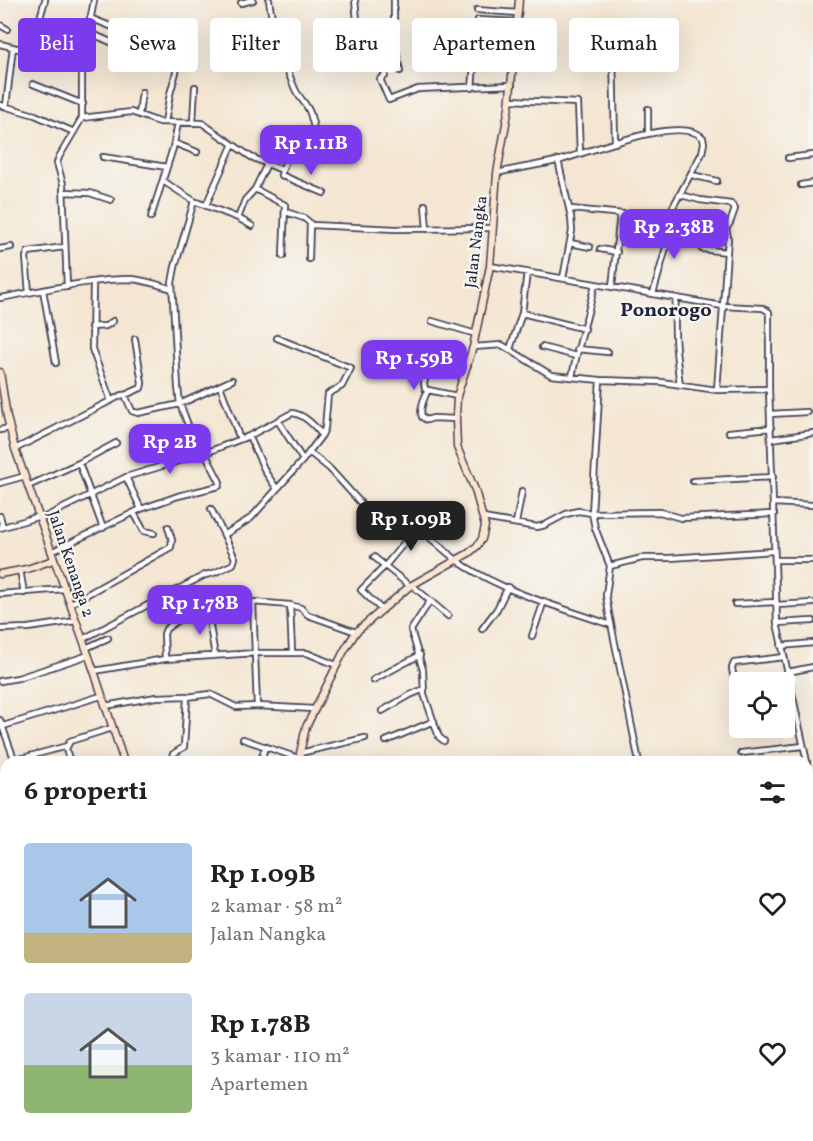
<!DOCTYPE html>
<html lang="id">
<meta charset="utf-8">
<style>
:root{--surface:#fff;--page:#f6f6f6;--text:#202124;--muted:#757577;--accent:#7c3aed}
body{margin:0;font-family:Vollkorn,serif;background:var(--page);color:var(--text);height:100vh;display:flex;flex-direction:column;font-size:22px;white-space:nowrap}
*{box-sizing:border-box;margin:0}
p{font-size:20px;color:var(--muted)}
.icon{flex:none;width:33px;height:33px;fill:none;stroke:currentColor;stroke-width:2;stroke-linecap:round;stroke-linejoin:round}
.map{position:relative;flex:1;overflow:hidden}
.panel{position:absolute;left:0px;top:756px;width:813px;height:386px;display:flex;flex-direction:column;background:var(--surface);border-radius:18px 18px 0 0;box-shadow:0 6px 24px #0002}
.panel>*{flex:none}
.guide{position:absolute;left:18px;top:18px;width:777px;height:54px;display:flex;gap:12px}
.controls{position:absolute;left:729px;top:672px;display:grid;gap:12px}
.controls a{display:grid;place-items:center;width:66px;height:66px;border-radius:6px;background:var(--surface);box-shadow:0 6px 24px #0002;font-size:30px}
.price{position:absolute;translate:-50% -51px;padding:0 14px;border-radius:12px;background:var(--accent);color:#fff;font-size:20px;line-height:39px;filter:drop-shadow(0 2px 3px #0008)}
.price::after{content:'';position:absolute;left:50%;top:36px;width:18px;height:14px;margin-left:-9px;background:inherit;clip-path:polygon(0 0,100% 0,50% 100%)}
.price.on{background:#222;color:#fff}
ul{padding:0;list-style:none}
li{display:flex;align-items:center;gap:18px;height:150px;padding:0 24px}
li span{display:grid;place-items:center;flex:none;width:168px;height:120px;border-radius:6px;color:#555}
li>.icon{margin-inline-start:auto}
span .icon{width:72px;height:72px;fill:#fffc;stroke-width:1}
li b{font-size:26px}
h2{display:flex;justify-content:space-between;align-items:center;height:72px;padding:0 24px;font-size:26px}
.tag{padding:0 21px;border-radius:6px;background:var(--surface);box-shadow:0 6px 24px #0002;font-size:21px;line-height:54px}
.tag.on{background:var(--accent);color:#fff}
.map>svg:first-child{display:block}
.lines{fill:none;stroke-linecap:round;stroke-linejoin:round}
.street-casing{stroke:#423f52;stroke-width:8}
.secondary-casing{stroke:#423f52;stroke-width:9}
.street{stroke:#fff;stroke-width:4.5}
.secondary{stroke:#fce5d0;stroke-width:6}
.labels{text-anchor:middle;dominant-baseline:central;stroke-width:4.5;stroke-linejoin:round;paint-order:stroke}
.street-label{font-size:16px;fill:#22223b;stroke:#f6f6f2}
.quarter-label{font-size:20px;font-weight:bold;fill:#22223b;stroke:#f6f6f2}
</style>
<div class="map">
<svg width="813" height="1141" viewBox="0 0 813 1141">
<rect width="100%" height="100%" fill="#f6f6f2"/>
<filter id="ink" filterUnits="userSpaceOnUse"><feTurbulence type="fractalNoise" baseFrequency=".0167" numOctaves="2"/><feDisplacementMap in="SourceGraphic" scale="12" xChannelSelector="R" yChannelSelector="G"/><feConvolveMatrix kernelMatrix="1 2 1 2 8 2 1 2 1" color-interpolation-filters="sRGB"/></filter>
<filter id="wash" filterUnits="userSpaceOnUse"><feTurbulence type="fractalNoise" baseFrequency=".008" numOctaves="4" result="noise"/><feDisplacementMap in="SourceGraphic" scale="24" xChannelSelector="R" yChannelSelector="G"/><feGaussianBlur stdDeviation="1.35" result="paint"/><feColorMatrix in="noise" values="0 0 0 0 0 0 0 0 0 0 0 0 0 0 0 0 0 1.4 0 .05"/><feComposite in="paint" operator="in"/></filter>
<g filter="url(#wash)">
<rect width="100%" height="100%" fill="#f4e6d2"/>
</g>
<g filter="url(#ink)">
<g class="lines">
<defs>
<path id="street" d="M45,0l-5,18 11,11
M269,0c4,30 14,61 26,89 4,9 12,15 15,24 3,10 8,26 2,36l-23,1 -8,25 43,18
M394,0v40l-17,5 8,31 -5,3 9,21 29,-11 94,-4
M241,3l12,-3
M477,10l41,3
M90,18l103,41
M0,25l7,4
M351,30v-4l6,-6 -2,-20
M88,32l25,11
M394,40l6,31
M0,44l82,20
M475,45l41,1
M613,53l2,90
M33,84l50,20
M472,88l6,-68 39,2
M510,100l68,3 2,51
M0,105l35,10 39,17
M6,106l7,-59
M139,114l3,-22
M82,118l49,-6 28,10 43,1 49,34 31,13
M165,122l5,-28 11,-40
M193,122l2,-35
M648,134v-25
M174,143l23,9
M103,157l64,10
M788,158l25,-3
M558,160l13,57 1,14 -9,47
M497,173c21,-5 43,-8 64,-13 28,-8 121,-46 142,-22l1,5 -2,10 -35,65
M692,175l25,6
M163,181l31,20 44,17 7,-18 10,-11 12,-25
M801,185l12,-2
M255,189l30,16 -2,51
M63,192l27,1 21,7
M681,195l19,5 31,4 4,5 -5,14 -4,5
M194,201l-19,66 -3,16 6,104 2,17 19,50
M206,205l26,-59
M425,205l2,24
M571,209l147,14 8,5 2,10 -11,152
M286,212l18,6 6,5 -1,36
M151,217l22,-69 5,-25
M238,218l14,8
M701,222l1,27 25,3
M311,225l85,4 96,-1
M570,243l20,4
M0,249l11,-2
M600,249l17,3
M490,266l233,40 40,2 6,4v77l8,234 30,139
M93,283l-1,66 19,52
M67,287l-4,-103 -6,-21 2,-6 23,-39v-54l12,-64
M612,287l8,-73
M43,290l13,73
M29,293l-3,-36 2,-5 36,-5
M653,294l21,-75
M0,298c40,-7 91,-19 131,-19 14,1 28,6 41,10
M676,298c-3,30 0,57 4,87
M522,313l63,16
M432,321l44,13
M91,327l15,-1 7,-5
M277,338l74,30 -9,18 -14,8 -3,34 -3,7
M473,347l29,-2 49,30 49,5 61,2 56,8 52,-1
M542,347l34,9
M510,349l12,-36 5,-41
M577,349l31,3
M572,377c6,-32 16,-62 23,-93
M600,380l-8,133 3,15 15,38 -4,29 3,19 30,148
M220,386l20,53
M428,390l29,6
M125,395l16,-7 1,-5 -7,-44
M770,414l37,-2
M456,419l-23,-1 -6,2 -5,-3c-3,-8 2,-19 6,-27l-3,-1 -1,-6 8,-28 36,10
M278,421l25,39
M0,430l9,-2
M729,432l42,-4
M249,436l17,37 11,16
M771,439l42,-6
M15,449l107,-54h3l7,16 6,2 42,-9 52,-24
M309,452l21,17 56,62h3l11,-16 5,1c20,16 39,36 60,50 44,28 98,42 146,59
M79,463l24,65
M126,477l15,32
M693,481l80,-4
M0,483l25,-7
M28,486l51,-23 37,-20
M773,503l40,2
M211,509l13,26
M134,513l10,18 10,2
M0,516l3,11
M483,518l54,9 8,-2 21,-11 12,-3 14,2 68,-1 21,6 93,-4
M41,519l85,-42 79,-24 44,-17 43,-23c12,1 23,13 30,22l-19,25 -52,58 -27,17 11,23 -2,6 -19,9 -9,2 -122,64
M516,523l6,-32
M0,528l40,-12
M51,552l90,-43 37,-13 41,-10 1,-4 -15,-29
M374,557l11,9 -24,24 21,20
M775,560h38
M610,566l32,-8h28l104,-7
M20,570l4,23
M410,586l-25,-20 33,-40
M413,586l35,30
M0,594l64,-5
M430,601l-19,29 12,40 1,24 15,43 5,4
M70,604l101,-57 1,-7 -4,-13
M735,604l41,-2
M290,605l2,47
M776,605l37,-2
M777,623l36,-2
M0,629l28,-1 48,-7
M482,629l15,-20 11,-22
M532,636l12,-35
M781,646l32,-3
M86,648l22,-10
M165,659l-1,-25 2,-5 35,-26 6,5 8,48
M94,671l71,-12 90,-6h52l29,12
M788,672l25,-5
M373,680l47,-25
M0,681l18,-3 71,-23
M187,697l23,-3 26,13 21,-1 57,3
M738,705l-6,-37 2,-5 50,-6
M105,706l51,-9 30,-1 1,2 -3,49 -11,7 -3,8
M257,706l-4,-104 37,3 11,3 7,7 48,17
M382,711l28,-16 14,-6
M0,720l13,36 6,3 48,-13
M0,727l101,-31
M243,739l58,20
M386,741l48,-20
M300,753l65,-15
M741,753l62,-7
M70,762l-4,-13 4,-8 42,-13
M261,762l4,-16
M807,764l6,30
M807,811h6
M807,837l6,-1
M807,903l6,25
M807,1113l6,-1
M807,1123l6,10
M173,1136l1,5
M612,1136l1,5
M64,1141l13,-2 2,-3
M143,1141v-5
M527,1141l9,-3 3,3
M646,1141l28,-5"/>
<path id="secondary" d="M0,372l7,45 8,32 79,222 30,91
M0,574l27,-5 26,-9
M301,762l-1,-9 6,-26 38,-76 12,-19 54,-46 59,-33 8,-7 5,-7 3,-13 -10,-36 -18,-43 -1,-28 1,-23 16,-49 17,-81 7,-93 12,-66 10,-107
M212,1136l1,5
M344,1141l1,-5"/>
</defs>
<!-- street casing -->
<use href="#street" class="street-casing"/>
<!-- secondary casing -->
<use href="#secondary" class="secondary-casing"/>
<!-- street -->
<use href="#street" class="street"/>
<!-- secondary -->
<use href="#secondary" class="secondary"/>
</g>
</g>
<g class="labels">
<!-- street labels -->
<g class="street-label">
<text transform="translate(477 242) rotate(-83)">Jalan Nangka</text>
<text transform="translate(70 564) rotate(71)">Jalan Kenanga 2</text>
</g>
<!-- quarter labels -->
<g class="quarter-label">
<text x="666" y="311">Ponorogo</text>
</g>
</g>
</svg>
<div class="controls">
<a><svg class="icon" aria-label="locate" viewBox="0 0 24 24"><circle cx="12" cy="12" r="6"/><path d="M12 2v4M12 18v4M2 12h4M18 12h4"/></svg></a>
</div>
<b class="price" style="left:311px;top:176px">Rp 1.11B</b>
<b class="price" style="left:674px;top:260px">Rp 2.38B</b>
<b class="price" style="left:414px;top:391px">Rp 1.59B</b>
<b class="price" style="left:170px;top:475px">Rp 2B</b>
<b class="price on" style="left:411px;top:552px">Rp 1.09B</b>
<b class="price" style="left:200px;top:636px">Rp 1.78B</b>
<div class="guide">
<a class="tag on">Beli</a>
<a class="tag">Sewa</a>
<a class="tag">Filter</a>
<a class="tag">Baru</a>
<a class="tag">Apartemen</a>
<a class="tag">Rumah</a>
</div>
<section class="panel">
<h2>6 properti<svg class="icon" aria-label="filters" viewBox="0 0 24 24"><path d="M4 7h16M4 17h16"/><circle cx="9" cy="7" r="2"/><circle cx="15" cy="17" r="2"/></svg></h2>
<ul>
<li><span style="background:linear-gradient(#a9c7e8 75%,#c2b280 0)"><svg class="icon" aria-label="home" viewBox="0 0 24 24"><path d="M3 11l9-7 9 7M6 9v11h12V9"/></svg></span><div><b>Rp 1.09B</b><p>2 kamar · 58 m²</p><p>Jalan Nangka</p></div><svg class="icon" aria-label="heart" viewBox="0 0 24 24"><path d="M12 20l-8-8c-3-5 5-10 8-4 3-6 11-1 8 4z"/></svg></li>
<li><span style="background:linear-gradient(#c9d6e8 60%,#8fb573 0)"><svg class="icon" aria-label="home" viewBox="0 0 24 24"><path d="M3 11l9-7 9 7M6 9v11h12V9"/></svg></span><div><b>Rp 1.78B</b><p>3 kamar · 110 m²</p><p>Apartemen</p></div><svg class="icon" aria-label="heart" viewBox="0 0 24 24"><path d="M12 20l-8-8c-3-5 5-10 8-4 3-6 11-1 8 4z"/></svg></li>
</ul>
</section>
</div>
